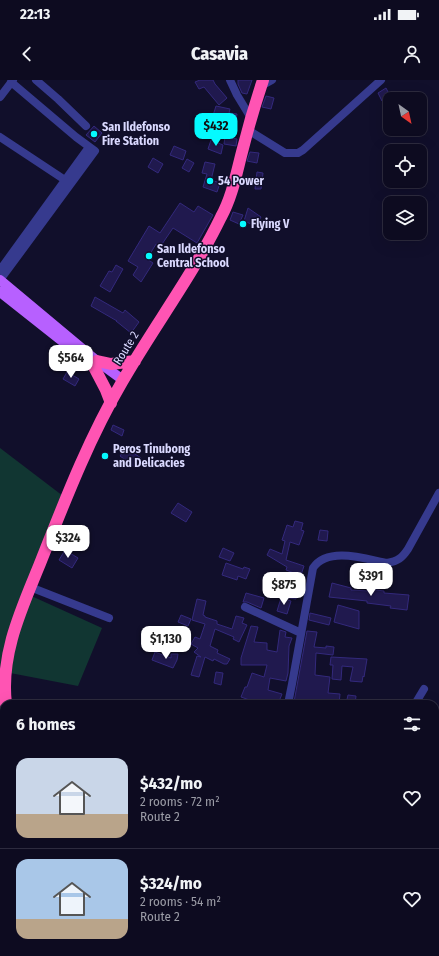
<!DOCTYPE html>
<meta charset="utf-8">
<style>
:root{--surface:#0d0b20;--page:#161429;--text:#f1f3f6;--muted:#9a9ba5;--line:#2d2b3e;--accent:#05faff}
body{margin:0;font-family:"Fira Sans Condensed",sans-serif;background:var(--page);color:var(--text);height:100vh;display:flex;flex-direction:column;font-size:15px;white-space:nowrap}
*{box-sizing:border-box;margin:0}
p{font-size:13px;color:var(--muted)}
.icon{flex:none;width:22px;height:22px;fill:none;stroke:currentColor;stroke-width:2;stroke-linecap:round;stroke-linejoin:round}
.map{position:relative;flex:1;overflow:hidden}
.side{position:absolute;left:0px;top:620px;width:439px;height:256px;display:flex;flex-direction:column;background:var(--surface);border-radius:12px 12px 0 0;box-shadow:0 4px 16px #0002,0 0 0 1px var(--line)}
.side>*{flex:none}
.needle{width:26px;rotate:147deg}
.buttons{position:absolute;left:383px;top:12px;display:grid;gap:8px}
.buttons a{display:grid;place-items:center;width:44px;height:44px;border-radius:8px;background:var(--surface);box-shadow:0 4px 16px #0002,0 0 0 1px var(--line);font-size:20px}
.price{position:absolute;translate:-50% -34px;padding:0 9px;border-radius:8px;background:#fff;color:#222;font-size:13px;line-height:26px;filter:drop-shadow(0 1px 2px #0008)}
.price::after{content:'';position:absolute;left:50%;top:24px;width:12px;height:9px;margin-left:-6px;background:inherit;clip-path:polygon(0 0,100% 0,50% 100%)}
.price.current{background:var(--accent);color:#111}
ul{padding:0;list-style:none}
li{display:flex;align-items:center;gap:12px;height:100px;padding:0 16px}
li+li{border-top:1px solid var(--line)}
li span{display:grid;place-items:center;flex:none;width:112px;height:80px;border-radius:12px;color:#555}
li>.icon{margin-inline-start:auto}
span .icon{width:48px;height:48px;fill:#fffc;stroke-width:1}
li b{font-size:17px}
h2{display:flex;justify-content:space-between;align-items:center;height:48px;padding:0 16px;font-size:17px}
.status{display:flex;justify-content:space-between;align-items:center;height:28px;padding:0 20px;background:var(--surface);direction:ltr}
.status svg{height:11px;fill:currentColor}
header{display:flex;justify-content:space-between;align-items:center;height:52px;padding:0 16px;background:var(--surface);font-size:18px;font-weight:800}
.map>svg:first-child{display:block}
.green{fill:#113632}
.building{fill:#20194e;stroke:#33297c}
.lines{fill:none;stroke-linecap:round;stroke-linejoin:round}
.minor{stroke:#363a8e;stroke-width:8}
.major{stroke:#b760ff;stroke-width:10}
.highway{stroke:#ff54b3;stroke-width:12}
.poi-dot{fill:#05faff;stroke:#110f2b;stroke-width:1.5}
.labels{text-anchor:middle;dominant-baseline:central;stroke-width:3;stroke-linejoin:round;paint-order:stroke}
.poi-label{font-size:12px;font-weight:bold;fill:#dad9ff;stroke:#110f2b;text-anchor:start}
.street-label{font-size:12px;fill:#dad9ff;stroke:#110f2b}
</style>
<div class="status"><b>22:13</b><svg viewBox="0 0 49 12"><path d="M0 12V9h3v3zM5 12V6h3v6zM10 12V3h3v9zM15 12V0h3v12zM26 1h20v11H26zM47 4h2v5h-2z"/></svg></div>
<header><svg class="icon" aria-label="back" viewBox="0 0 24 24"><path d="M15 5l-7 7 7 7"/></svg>Casavia<svg class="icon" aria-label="person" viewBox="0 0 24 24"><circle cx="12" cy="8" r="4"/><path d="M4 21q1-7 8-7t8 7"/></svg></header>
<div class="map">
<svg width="439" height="876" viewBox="0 0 439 876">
<rect width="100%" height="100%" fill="#110f2b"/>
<!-- green -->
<path class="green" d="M0,368l63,48 -36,98 75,34 -24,58 -73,-14 -5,5z"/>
<!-- building -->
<path class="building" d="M200,0h13l2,4 12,14 -8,7 -15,-18 -5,2 -4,-7z
M238,0h14l-5,14 -5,-1 -4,-9z
M386,8l4,8 -8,5 -4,-8z
M266,16l8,2 -3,11 -9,-2z
M216,26l14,3 -1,4 8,1 -2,12 -4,-1v2l-20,-5z
M94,46l8,7 -7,9 -9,-7z
M225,57l12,2 -1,7 -12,-2z
M211,60l12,5 -2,9 -13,-5z
M174,66l12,5 -3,9 -13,-5z
M250,72l9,1 -2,10 -10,-2z
M153,78l10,6 -5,9 -10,-6z
M187,79l7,4 -5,9 -7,-4z
M205,82l10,2 -4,16 9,3 -3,9 -14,-5 4,-13 -5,-1z
M257,92l6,1 -2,16h-6z
M180,123l14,9 4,-6 15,9 -16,28 -24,-15 -13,19 -4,-3 -9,15 6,4 -12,19 -8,-7 5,-8 -10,-6 21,-35 11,7z
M248,128l13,9 -5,9 -12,-5z
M233,132l10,3 -4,9 -9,-4z
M116,185l7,4 -13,23 -10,-6 9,-15 3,1z
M95,217l28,16 2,-3 14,12 -8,11 -15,-12h1l-26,-15z
M67,292l12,7 -4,7 -12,-7z
M113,345l11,5 -2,6 -11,-6z
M126,368l15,10 -6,9 -15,-11z
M178,423l14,9 -6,10 -15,-9z
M295,441l8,2 -2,7 3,1 -5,14 -9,-3 -4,18 18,6 -5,15h1l-4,18 -8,-1 6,-25 -8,-3 1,-3 -20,-12 3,-6 12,5 3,-13 -3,-1 5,-15 6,2z
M320,450l8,1 -1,10 -9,-1z
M223,468l11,5 -4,8 -11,-4z
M65,470l13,8 -6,10 -13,-8z
M226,483l17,6 1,-2 6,2 -4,10 -8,-3 -1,4 -15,-5z
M332,503l19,5v2l17,1 1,-2 15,2v2l25,2 -2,15 -17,-2 1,-2 -24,-3v-2l-38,-4z
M246,513l18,5 -3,10 -14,-6h-4z
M281,518l10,3 -4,13 -10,-3z
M197,519l9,2 -3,14 2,1v1l12,4v3l15,5 4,-13 8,2 -2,5 5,2 -8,17 -6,-3 1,-2 -19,-8 -5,17 8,4 -1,3 13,6 -3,5h-3l-10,-5 -1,2 -8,-4 -6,20 -8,-2 6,-19 4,1 -7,-5 4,-4 -7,-4 4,-7 5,2 5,-15 -13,-4z
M338,525l21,6v18l-25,-7z
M310,533l21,5 -2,7 -20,-5z
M181,535l10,4 -3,7 -10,-4z
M251,546l7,1 -4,15 13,1v7l10,2 3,-22 6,2 -1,5 7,1 -3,8 -1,27 -2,8 -16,-3 -2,12 14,4 -4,10 -10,-2 -1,2h-12v-2l-14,-5 4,-10h2l5,-14 12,4 3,-12h-26v-7z
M307,551l10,1 -3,15 12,1v-2l8,1 -1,8 -17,-2 -1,22 15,2 -2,16 12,1 -1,10 -45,-2z
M183,554l7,4 -6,9 -6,-3z
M155,572l16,6v-4h7l-1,6 -4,8 -21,-8z
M331,577l36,2 -3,18 -1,-1 -1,6 -12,-1 3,-14 -11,-1 -1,14 -9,-1 1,-14h-3z
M216,592l7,1 -2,12 -7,-2z
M348,615l8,1 -1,8h-9z"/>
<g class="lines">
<!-- minor -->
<path class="minor" d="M36,0l22,19 28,27
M230,0l7,15 14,23
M261,6l11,-6
M0,17l13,-17
M248,50l37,23h13l5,-3 78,-70
M0,57l68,45
M0,190l89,-123
M0,200l95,-129 -19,-14 -65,-55
M30,507l79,31
M245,527l56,26
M288,624l4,-20 21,-116c15,-22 53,-9 74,-5 11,-2 15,-5 21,-14l31,-56
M415,624l9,-15
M0,754l4,1
M435,772l4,1
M264,876l1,-4"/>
<!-- major -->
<path class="major" d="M0,200l97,81 26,19
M0,212l66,52"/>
<!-- highway -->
<path class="highway" d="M97,281l14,3 24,-3
M94,287l12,23 5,13
M6,624c-6,-49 15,-94 33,-138 25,-63 49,-126 83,-184 32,-56 71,-107 99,-165 11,-20 15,-42 21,-65 6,-24 13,-48 21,-72
M0,875l4,-19"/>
</g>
<!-- markers -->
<g class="poi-dot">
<circle cx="94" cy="54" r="4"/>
<circle cx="210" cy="101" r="4"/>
<circle cx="243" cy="144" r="4"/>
<circle cx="149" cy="176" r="4"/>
<circle cx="105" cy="376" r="4"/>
</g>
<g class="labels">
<!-- poi labels -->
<g class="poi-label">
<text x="102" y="47">San Ildefonso<tspan x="102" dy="14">Fire Station</tspan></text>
<text x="218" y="101">54 Power</text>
<text x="251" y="144">Flying V</text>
<text x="157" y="169">San Ildefonso<tspan x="157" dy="14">Central School</tspan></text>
<text x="113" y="369">Peros Tinubong<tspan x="113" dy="14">and Delicacies</tspan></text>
</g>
<!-- street labels -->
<g class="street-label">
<text transform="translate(126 268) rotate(-58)">Route 2</text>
</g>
</g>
</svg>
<div class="buttons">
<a><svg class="needle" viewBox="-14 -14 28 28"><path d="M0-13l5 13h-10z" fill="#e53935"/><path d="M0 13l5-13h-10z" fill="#9a9ba5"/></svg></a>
<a><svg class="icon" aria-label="locate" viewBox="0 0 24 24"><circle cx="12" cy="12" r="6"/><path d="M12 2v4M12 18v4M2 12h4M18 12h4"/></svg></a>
<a><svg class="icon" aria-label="layers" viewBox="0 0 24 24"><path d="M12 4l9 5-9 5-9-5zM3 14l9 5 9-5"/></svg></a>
</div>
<b class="price current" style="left:216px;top:67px">$432</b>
<b class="price" style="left:71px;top:299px">$564</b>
<b class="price" style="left:68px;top:479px">$324</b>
<b class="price" style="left:371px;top:517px">$391</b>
<b class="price" style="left:284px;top:526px">$875</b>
<b class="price" style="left:166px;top:580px">$1,130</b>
<section class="side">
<h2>6 homes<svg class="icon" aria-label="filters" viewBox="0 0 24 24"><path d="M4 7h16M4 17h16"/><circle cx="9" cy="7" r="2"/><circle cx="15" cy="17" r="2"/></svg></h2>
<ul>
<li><span style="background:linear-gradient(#c9d6e8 70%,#b9a48a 0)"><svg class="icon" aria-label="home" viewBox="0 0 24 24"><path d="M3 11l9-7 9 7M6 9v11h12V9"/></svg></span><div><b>$432/mo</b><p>2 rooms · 72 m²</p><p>Route 2</p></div><svg class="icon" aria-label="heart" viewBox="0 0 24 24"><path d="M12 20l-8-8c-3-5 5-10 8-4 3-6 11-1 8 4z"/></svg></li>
<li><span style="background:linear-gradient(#a9c7e8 75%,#b9a48a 0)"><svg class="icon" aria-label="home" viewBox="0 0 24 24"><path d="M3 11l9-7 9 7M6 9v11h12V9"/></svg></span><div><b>$324/mo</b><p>2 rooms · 54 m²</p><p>Route 2</p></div><svg class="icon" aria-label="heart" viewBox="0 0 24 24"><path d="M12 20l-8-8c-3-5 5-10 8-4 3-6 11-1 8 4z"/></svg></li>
</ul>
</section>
</div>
